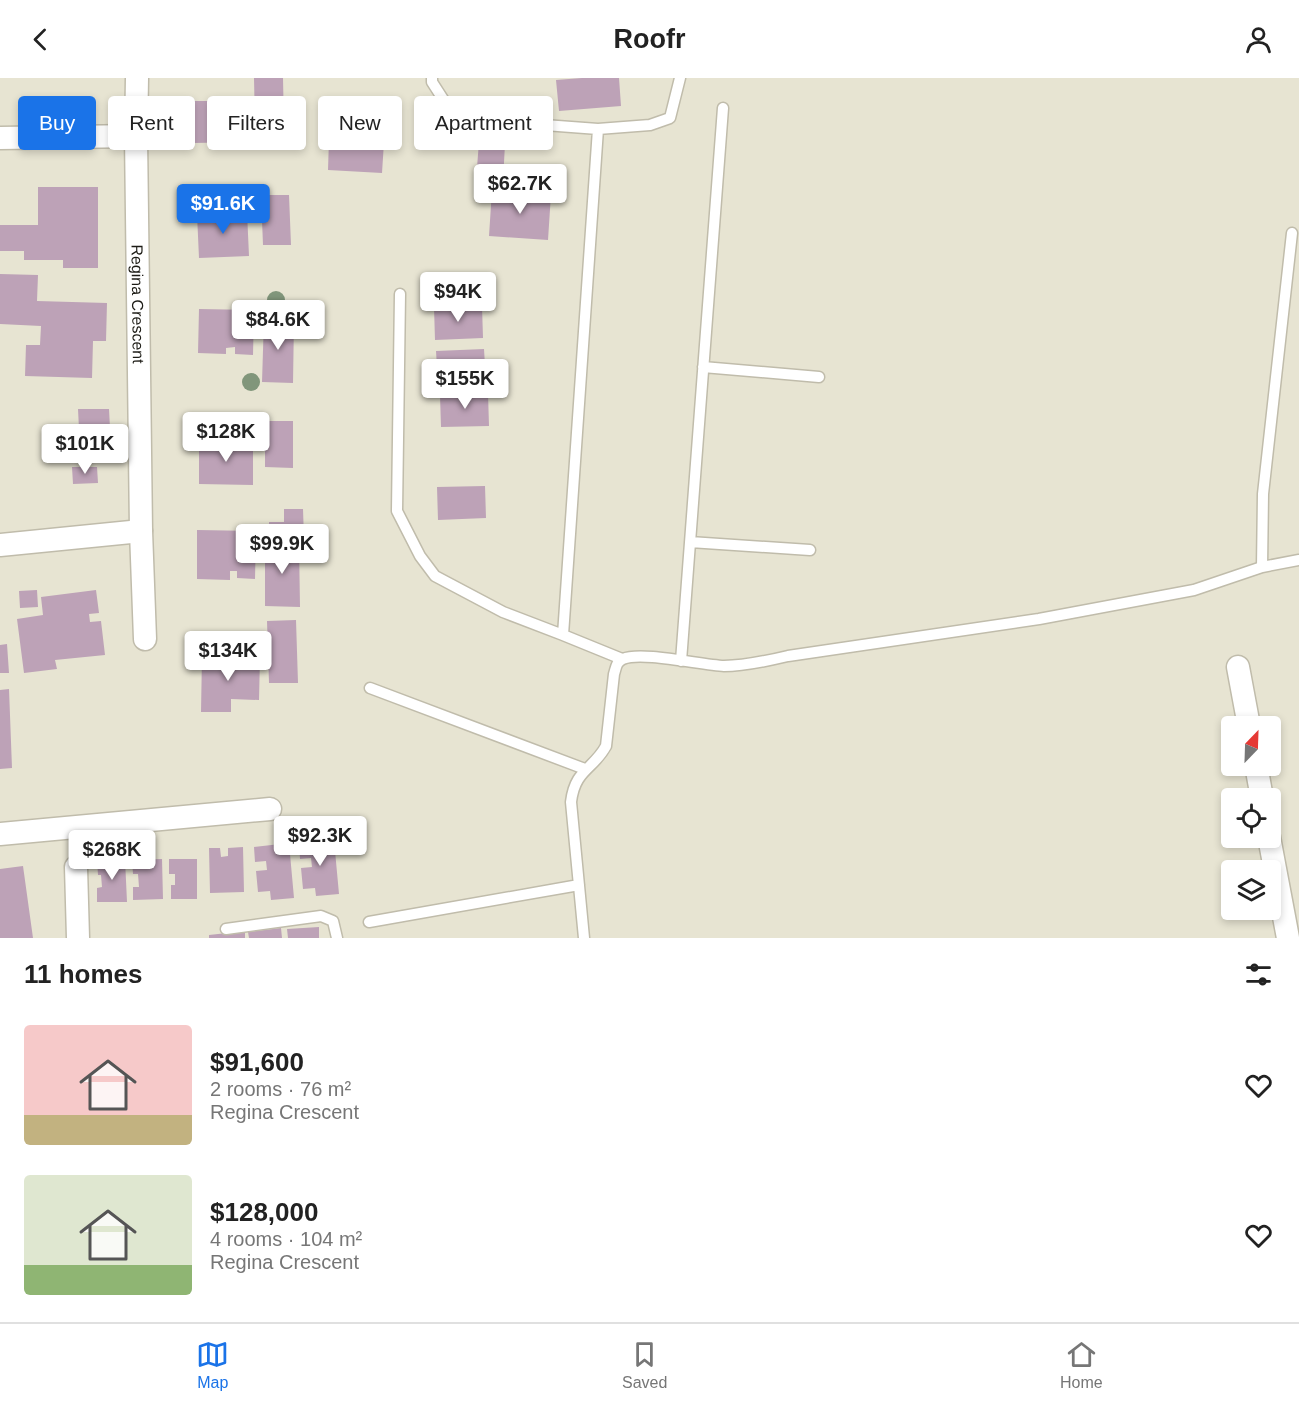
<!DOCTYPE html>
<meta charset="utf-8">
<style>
:root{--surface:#fff;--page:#f6f6f6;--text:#222;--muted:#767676;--line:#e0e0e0;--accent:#1a73e8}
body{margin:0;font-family:Arial,sans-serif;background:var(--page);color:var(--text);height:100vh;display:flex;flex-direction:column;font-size:22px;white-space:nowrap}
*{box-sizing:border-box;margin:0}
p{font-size:20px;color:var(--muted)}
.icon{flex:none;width:33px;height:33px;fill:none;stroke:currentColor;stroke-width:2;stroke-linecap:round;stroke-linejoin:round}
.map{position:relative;height:860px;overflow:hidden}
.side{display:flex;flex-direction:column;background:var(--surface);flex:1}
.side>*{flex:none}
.top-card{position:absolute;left:18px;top:18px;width:600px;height:54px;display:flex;gap:12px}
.needle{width:39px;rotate:23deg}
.fabs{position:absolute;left:1221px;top:638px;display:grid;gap:12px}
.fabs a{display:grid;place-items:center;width:60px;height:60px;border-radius:6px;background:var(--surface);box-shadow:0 3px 9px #0003;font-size:30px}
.price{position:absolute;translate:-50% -51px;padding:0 14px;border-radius:6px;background:#fff;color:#222;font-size:20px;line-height:39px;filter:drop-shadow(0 2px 3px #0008)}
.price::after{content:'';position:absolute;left:50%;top:36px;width:18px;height:14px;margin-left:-9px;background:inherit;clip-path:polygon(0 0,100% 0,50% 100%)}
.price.active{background:var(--accent);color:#fff}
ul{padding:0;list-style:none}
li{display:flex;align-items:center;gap:18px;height:150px;padding:0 24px}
li span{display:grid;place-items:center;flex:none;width:168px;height:120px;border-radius:6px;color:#555}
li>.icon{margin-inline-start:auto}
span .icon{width:72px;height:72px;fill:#fffc;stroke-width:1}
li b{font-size:26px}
h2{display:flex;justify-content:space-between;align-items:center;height:72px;padding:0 24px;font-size:26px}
.tag{padding:0 21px;border-radius:6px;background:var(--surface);box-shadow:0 3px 9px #0003;font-size:21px;line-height:54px}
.tag.active{background:var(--accent);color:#fff}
header{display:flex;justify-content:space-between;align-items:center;height:78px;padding:0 24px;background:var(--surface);font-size:27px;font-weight:800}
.tabs{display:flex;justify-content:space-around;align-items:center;height:84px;border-top:2px solid var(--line);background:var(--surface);font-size:16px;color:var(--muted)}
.tabs a{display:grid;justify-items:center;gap:3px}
.tabs .active{color:var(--accent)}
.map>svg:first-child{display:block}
.building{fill:#bda2b7}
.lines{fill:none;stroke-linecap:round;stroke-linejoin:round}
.lane-casing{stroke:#c0bcab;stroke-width:13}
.street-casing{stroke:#c0bcab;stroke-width:25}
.lane{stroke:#fff;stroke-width:10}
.street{stroke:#fff;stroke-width:22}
.tree{fill:#81967b}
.labels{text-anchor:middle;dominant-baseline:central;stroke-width:6;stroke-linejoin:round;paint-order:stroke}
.street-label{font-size:16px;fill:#1c1b15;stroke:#f5f1df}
</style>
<header><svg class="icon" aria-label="back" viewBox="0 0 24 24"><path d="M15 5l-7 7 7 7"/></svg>Roofr<svg class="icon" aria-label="person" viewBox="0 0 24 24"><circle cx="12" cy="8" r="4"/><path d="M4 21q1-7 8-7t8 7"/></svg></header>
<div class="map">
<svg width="1299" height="860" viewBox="0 0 1299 860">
<rect width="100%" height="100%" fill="#e7e4d2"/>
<!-- building -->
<path class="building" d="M254,0h29l1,48h-29z
M582,0h37l2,28 -62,5 -3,-31z
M246,22l1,42 -54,1 -1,-42h24l1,6h8v-6z
M329,61l55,3 -2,31 -54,-3z
M479,64l26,2 -2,37 -27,-1z
M38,109h60v81h-35v-8h-39v-9h-24v-26h38z
M492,112l59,4 -3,46 -59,-4z
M261,117h28l2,50h-28z
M247,134l2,44 -50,2 -2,-44 26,-1 1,6h5l-1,-6z
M0,196l38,1 -1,26 70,2 -1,38h-13l-1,37 -67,-2 1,-31h14l1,-19 -41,-2z
M482,228l1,32 -48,2 -1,-33z
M199,231l55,1 -1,45 -18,-1v-7l-9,1v6l-28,-1z
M264,241l30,1 -1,63 -31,-1z
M484,271l2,33 -48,1 -2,-32z
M488,315l1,33 -48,1 -1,-32z
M78,331h31l1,19 -31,1z
M265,343h28v47l-28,-1z
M75,353h32l1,27h-33z
M199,362h24v7h8v-7h22v45l-54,-1z
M72,389h25l1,16 -25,1z
M485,408l1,32 -48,2 -1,-33z
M284,431h19l1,29h-35v-16h15z
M197,452l59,1 -1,48 -18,-1v-7h-7v9l-33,-1z
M265,466h34l1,63 -35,-1z
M37,512l1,17 -18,1 -1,-17z
M96,512l3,23 -10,1 1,8 11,-1 4,34 -50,5 2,9 -33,4 -7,-54 26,-4 -2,-18z
M296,542l2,63h-29l-2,-62z
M7,566l2,29h-9v-28z
M202,578l27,1v8h9v-8h22l-1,43 -28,-1v13h-30z
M9,611l3,79 -12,1v-79z
M334,762l5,54 -23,2 -1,-8 -12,1 -2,-21 11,-1 -1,-9 -11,1 -1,-16z
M289,765l5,55 -23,2 -1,-9 -12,1 -2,-21 11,-1 -1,-9 -11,1 -1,-15z
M243,769l1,45 -34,1 -1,-45h11l1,9 7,-1v-8z
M125,781l2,43h-30v-14l5,-1 -1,-12h-3l-1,-15z
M162,781l1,40 -30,1v-13h6l-1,-13h-5l-1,-14z
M169,781h28v40h-26v-14h4v-11h-6z
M23,788l10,72h-33v-69z
M319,849v11h-31l-1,-9z
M281,850l1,10h-33l-1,-6z
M245,853v7h-36v-3z"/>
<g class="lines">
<defs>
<path id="lane" d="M432,0v4l18,28 15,9 133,10 52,-4 20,-7 10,-40
M598,51l-35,506 59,24
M400,216l-3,217 23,45 15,20 68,36 60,23
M703,289l116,10
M690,464l120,8
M1262,489l1,-73 29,-261
M681,583l42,-553
M370,610l215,81
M369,844l210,-37
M226,851l95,-13 12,5 4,17
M584,860l-13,-136c4,-33 22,-32 35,-56l8,-72c2,-6 2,-12 9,-15 18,-8 78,6 101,7 21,0 43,-5 64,-10l251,-37 155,-29 68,-23 37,-7"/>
<g id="street">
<path id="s1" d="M137,0l-1,58 5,395 4,108"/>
<path d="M0,60l136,-2"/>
<path d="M0,467l141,-14"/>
<path d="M1238,589l11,59"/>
<path d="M1256,687l6,33"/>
<path d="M0,756l270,-25"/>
<path d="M1269,759l19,101"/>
<path d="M76,789l2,71"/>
</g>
</defs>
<!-- lane casing -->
<use href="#lane" class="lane-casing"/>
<!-- street casing -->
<use href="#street" class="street-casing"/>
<!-- lane -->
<use href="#lane" class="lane"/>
<!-- street -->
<use href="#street" class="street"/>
</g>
<!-- trees -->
<g class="tree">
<circle cx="276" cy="222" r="9"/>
<circle cx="251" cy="304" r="9"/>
</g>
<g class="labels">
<!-- street labels -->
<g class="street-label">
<text stroke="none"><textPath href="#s1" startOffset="226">Regina Crescent</textPath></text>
</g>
</g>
</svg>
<div class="fabs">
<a><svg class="needle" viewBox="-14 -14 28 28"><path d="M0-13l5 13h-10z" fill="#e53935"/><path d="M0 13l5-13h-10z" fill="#767676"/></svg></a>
<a><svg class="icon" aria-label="locate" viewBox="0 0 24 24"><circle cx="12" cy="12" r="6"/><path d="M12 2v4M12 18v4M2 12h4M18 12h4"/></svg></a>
<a><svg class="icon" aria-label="layers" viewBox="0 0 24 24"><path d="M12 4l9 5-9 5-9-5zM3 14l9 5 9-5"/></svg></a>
</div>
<b class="price" style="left:520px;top:137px">$62.7K</b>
<b class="price active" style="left:223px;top:157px">$91.6K</b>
<b class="price" style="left:458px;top:245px">$94K</b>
<b class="price" style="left:278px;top:273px">$84.6K</b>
<b class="price" style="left:465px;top:332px">$155K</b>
<b class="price" style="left:226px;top:385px">$128K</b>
<b class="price" style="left:85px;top:397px">$101K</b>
<b class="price" style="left:282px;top:497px">$99.9K</b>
<b class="price" style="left:228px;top:604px">$134K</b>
<b class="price" style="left:320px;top:789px">$92.3K</b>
<b class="price" style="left:112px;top:803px">$268K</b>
<div class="top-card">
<a class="tag active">Buy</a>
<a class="tag">Rent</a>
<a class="tag">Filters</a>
<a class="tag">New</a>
<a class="tag">Apartment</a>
</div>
</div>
<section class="side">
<h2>11 homes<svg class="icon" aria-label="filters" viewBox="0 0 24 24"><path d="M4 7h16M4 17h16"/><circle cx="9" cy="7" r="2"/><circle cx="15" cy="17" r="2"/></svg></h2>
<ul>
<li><span style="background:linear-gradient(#f6c9c9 75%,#c2b280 0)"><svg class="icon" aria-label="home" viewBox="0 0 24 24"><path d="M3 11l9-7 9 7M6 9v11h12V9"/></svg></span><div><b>$91,600</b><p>2 rooms · 76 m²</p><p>Regina Crescent</p></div><svg class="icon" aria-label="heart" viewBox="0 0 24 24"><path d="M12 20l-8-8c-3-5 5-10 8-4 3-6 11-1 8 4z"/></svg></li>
<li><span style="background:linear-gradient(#dfe7d0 75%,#8fb573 0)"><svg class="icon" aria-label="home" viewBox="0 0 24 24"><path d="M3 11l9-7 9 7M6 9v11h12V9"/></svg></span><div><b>$128,000</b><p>4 rooms · 104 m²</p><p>Regina Crescent</p></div><svg class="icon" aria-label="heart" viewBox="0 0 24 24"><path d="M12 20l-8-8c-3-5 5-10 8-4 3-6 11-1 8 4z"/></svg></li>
</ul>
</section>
<nav class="tabs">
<a class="active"><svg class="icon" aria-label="map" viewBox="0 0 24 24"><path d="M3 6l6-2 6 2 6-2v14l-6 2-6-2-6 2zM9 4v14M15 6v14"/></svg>Map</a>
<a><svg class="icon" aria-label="saved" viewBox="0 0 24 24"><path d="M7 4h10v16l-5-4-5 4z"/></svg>Saved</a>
<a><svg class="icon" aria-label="home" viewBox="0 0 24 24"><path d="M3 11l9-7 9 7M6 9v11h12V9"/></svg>Home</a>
</nav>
